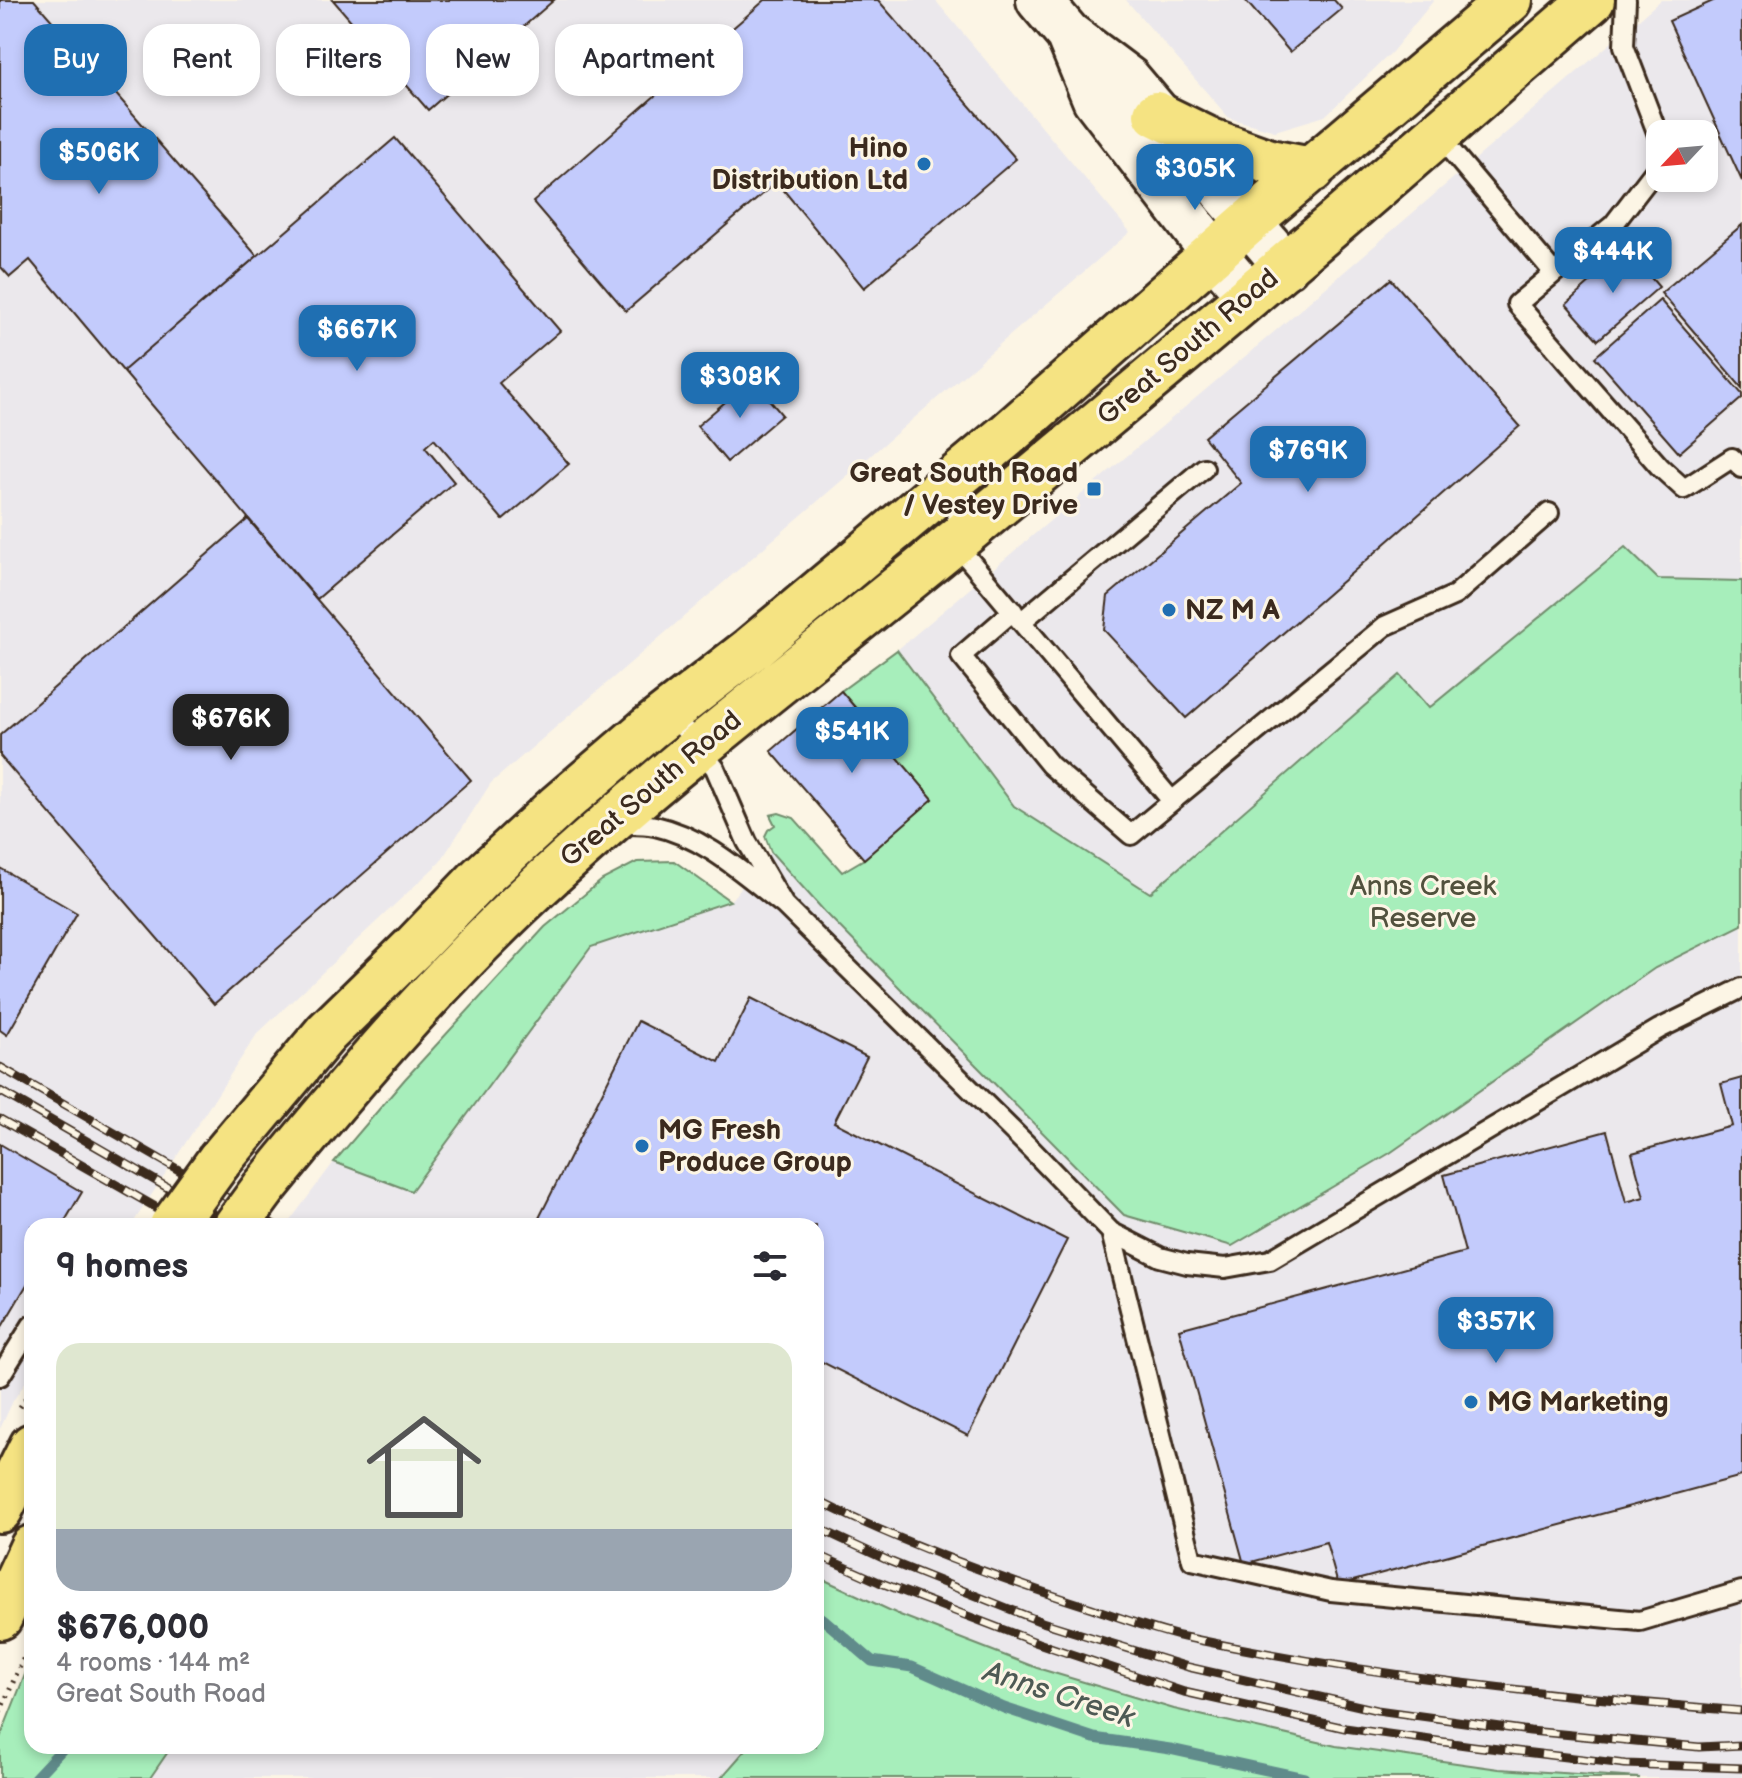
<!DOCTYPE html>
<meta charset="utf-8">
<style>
:root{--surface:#fff;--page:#f7f7f7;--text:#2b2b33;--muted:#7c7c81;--accent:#1f6fb2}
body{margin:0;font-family:"Balsamiq Sans",sans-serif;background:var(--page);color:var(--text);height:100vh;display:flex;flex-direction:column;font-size:30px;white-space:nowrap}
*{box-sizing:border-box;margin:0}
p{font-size:26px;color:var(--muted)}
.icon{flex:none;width:44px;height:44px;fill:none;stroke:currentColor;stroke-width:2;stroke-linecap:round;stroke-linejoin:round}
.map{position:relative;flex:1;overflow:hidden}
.side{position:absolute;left:24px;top:1218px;width:800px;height:536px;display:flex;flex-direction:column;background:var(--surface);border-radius:24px;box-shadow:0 4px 12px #0003}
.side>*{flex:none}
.hud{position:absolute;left:24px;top:24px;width:800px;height:72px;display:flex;gap:16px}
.needle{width:52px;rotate:244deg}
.fabs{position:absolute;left:1646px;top:120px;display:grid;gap:16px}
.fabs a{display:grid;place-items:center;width:72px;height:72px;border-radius:16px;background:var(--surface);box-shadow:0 4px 12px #0003;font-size:40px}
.price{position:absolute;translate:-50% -68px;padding:0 18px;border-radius:16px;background:var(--accent);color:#fff;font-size:26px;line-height:52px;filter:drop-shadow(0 2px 4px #0008)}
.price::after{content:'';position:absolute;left:50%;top:48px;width:24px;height:18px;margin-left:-12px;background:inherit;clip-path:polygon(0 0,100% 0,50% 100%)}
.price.on{background:#222;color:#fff}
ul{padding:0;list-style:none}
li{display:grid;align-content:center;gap:16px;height:424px;padding:0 32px}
li span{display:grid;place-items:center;height:248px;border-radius:24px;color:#555}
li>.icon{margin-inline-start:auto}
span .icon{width:144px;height:144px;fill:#fffc;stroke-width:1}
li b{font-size:34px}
h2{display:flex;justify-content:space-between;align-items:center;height:96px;padding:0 32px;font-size:34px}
.chip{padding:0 28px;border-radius:24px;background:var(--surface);box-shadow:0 4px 12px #0003;font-size:28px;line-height:72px}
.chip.on{background:var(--accent);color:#fff}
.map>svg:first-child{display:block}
.built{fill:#ebe8ec;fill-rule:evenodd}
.green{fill:#a7eebb;stroke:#718c6c;stroke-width:2}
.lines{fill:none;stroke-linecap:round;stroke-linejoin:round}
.stream{stroke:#618b8b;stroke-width:11}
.building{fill:#c3cbfc;stroke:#3b2a1e;stroke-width:2}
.service-casing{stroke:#3b2a1e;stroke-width:24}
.tertiary-casing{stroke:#3b2a1e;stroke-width:50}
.primary-casing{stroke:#3b2a1e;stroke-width:50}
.path{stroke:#3b2a1e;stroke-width:5;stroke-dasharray:2 6;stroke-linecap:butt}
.service{stroke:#fcf5e5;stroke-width:18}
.tertiary{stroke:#fcf5e5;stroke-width:44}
.primary{stroke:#f5e382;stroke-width:44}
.rail-casing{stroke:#3b2a1e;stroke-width:9}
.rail{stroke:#fcf5e5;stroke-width:6;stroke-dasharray:18;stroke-linecap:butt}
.primary-bridge-casing{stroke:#3b2a1e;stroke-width:50;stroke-linecap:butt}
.primary-bridge{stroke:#f5e382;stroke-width:44}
.poi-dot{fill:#1f6fb2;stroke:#fcf5e5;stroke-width:3}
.labels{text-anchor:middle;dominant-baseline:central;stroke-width:6;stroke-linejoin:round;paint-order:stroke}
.poi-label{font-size:28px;font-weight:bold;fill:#3b2a1e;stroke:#fcf5e5;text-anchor:start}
.street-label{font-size:28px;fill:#3b2a1e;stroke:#fcf5e5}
.park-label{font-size:28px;fill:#51513d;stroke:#fcf5e5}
.water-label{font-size:30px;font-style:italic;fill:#4e5a54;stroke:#fcf5e5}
</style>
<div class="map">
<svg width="1742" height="1778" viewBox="0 0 1742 1778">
<rect width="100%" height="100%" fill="#fcf5e5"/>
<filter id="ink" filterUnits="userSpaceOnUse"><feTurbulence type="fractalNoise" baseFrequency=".0125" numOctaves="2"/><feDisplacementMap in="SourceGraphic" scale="16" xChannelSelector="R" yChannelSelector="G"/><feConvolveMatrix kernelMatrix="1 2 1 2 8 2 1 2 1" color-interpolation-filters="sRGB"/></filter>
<g filter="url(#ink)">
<!-- built -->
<path class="built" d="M0,0h935l195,232 -639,551 -51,79 -183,172 -126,192h-99v146l-19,29 -13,28z
M1126,0h308l-42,52 -67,64 -50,15 -46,-13z
M1661,0h81v581l-84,-2 -33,-32 -196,162 -29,-33 -250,217 -136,-87 -117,-156 377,-318zM1660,134h44v44h-44z
M771,852l54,60 69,69 496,172 265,-185 87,-43v853h-102l-141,-9 -163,-23 -162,-37 -137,-41 -137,-53 -84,-39v-350h-530l48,-64 77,29 180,-244 139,-46z
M172,1746h577l-28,32h-571z"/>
<!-- green -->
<path class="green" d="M1625,547l33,32 84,2v344l-87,43 -265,185 -158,93 -108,-31 -299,-303 -54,-60 -6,-16 3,-6 7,-5 -5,-10 9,-2 15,5 48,54 22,-13 69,-60 -92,-108 56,-41 117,156 136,87 250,-218 29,33z
M674,861l56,40 -139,46 -180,244 -77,-29 71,-83 140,-152 57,-47 35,-18z
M816,1576l84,39 137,53 137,41 162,37 163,23 141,9h-919l28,-32h67z
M32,1657v89h140l-22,32h-150v-40z"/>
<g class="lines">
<!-- stream -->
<path class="stream" d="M816,1616l7,3 49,42 40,6 92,41 90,30 76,11 134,29
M35,1778l30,-32"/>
</g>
<!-- building -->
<path class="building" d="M0,0h34l223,256 -134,115 -93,-111 -20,17 -10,-11z
M333,0h221l-126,110z
M765,0h113l138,159 -152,129 -87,-106 -151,129 -93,-109z
M1245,0h89l8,9 -52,43z
M1715,0h27v181l-73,-160z
M395,138l165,193 -61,52 70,81 -66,56 -69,-81 -9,8 29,35 -137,117 -194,-228z
M1742,225v163l-81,-95z
M1627,250l32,37 -61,53 -32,-36z
M1391,279l129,147 -334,292 -82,-88 4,-34 133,-113 -37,-46z
M1660,300l82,94v4l-63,55 -84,-96z
M752,379l30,36 -55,47 -30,-36z
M248,519l223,261 -257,224 -214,-248v-21z
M841,691l92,108 -69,60 -93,-108z
M0,868l77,45 -70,122 -7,-5z
M751,998l116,59 -33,65 233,118 -99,196 -152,-77v-133h-261l-16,-8 99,-197 81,41z
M1742,1078v398l-404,109 -12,-43 -82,22 -65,-235 286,-77 -21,-77 163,-44 19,71 18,-5 -12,-44 100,-27 -11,-42z
M0,1144l82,48 -20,34h-30v50l-32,54z"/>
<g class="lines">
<defs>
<path id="service" d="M1626,0l-2,46 36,94
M1437,134l117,139 59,-48 47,-61
M1554,273l-37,31 143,163 24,22 48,-31 10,10
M961,480l-7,62 218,259 213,-175 70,-31 94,-82
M1013,611l-52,45 89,109 81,70 41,-34
M1022,621l182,-153
M617,824c12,0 26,-1 38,2 50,11 90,49 129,79l-37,-63 -32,-74 -45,-57
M784,905l246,243 81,84 49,25 27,7 38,4 45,-8 389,-231 83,-41
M1111,1232l81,328 139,31 309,30 102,-30
M0,1376l32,-51"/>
<path id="tertiary" d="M1039,0l29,34 60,45 158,187
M1069,36l26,63 119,155 35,41"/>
<path id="primary" d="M1156,114l55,27 59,21 42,8
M219,1161l107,-128 86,-84 68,-71 78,-72 90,-77 103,-80 256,-214 242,-213 261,-222
M264,1188c90,-111 185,-221 291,-317 129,-117 268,-221 402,-331 110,-91 221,-183 330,-276 103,-87 203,-176 305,-264
M0,1510l32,-64
M0,1617l32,-69"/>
</defs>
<!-- service casing -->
<use href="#service" class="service-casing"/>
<!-- tertiary casing -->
<use href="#tertiary" class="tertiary-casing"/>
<!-- primary casing -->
<use href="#primary" class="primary-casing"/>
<!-- path -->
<path class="path" d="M20,1407l12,-18
M0,1712l28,-64"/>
<!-- service -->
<use href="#service" class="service"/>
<!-- tertiary -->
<use href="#tertiary" class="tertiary"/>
<!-- primary -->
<use href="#primary" class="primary"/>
<defs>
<path id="rail" d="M0,1067l276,159
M0,1091l234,135
M0,1119l189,107
M816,1500c88,44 182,78 276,108 30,10 61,22 92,29 184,39 371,59 558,74
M816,1527l73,34 153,61 146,45 189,43 153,21 169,16 43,-2
M816,1554l63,28 159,61 146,49 161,36 128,18 152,18 117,4"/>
</defs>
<!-- rail casing -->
<use href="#rail" class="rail-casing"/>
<!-- rail -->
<use href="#rail" class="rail"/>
<defs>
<path id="primary-bridge" d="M172,1226l47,-65
M236,1226l28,-38"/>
</defs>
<!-- primary-bridge casing -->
<use href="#primary-bridge" class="primary-bridge-casing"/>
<!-- primary-bridge -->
<use href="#primary-bridge" class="primary-bridge"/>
</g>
</g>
<!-- markers -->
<g class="poi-dot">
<circle cx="924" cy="164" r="8"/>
<rect x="1086" y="481" width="16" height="16" rx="4"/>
<circle cx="1169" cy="610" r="8"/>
<circle cx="642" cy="1146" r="8"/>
<circle cx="1471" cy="1402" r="8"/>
</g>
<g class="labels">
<!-- poi labels -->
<g class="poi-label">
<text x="908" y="148" text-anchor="end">Hino<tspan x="908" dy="32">Distribution Ltd</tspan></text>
<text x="1078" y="473" text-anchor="end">Great South Road<tspan x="1078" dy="32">/ Vestey Drive</tspan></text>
<text x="1185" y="610">NZ M A</text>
<text x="658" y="1130">MG Fresh<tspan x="658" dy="32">Produce Group</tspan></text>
<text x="1487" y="1402">MG Marketing</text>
</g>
<!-- street labels -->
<g class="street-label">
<text transform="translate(1188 347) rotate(-40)">Great South Road</text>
<text transform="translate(651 789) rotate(-40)">Great South Road</text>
</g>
<!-- park labels -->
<g class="park-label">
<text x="1423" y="886">Anns Creek<tspan x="1423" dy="32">Reserve</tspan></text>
</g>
<!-- water labels -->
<g class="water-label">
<text transform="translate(1059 1695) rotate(18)">Anns Creek</text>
</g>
</g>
</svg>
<div class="fabs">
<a><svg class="needle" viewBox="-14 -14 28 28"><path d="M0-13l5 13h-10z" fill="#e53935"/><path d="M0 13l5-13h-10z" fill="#7c7c81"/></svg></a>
</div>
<b class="price" style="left:99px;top:196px">$506K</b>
<b class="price" style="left:1195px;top:212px">$305K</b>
<b class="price" style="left:1613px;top:295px">$444K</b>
<b class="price" style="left:357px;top:373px">$667K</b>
<b class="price" style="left:740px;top:420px">$308K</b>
<b class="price" style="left:1308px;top:494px">$769K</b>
<b class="price on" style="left:231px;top:762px">$676K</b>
<b class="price" style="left:852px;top:775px">$541K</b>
<b class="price" style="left:1496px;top:1365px">$357K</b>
<div class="hud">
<a class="chip on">Buy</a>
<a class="chip">Rent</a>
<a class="chip">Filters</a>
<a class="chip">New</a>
<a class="chip">Apartment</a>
</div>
<section class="side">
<h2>9 homes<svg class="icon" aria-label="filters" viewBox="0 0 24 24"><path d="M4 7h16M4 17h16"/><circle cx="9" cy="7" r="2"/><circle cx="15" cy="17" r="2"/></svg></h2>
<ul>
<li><span style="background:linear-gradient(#dfe7d0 75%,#9aa5b1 0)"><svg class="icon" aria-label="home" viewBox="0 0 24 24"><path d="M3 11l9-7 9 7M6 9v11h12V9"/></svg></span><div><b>$676,000</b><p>4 rooms · 144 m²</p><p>Great South Road</p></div></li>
</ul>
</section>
</div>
